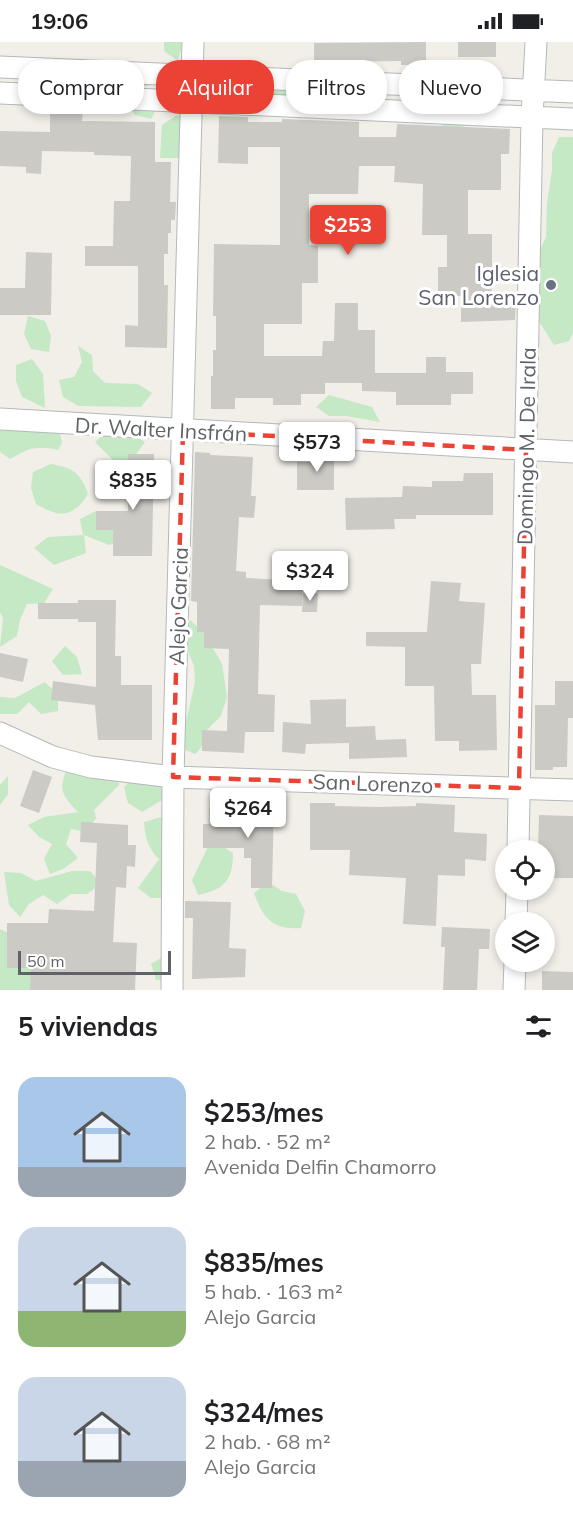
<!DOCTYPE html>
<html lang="es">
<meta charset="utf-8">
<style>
:root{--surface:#fff;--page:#f2f2f2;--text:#202124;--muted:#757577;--accent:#ea4335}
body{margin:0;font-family:Mulish,sans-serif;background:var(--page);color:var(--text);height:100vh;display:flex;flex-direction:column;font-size:22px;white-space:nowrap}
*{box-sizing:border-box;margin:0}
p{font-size:20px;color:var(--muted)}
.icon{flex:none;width:33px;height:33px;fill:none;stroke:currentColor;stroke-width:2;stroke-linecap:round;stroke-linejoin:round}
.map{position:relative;height:948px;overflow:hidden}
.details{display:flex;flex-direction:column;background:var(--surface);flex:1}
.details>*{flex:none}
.hud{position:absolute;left:18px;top:18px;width:537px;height:54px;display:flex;gap:12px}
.buttons{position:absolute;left:495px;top:798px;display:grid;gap:12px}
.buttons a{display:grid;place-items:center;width:60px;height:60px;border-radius:50%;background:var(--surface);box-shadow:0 3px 9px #0003;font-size:30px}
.scale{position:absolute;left:18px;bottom:15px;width:153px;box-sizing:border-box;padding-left:6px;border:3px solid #5f6368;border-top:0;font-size:16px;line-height:21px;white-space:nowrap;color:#5f6368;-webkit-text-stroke:4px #fff;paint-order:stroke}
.price{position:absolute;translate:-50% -51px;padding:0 14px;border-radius:6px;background:#fff;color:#222;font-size:20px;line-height:39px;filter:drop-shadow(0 2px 3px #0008)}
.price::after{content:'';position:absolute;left:50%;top:36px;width:18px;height:14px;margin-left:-9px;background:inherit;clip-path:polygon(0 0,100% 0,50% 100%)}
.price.active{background:var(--accent);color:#fff}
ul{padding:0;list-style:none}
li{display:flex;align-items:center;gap:18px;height:150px;padding:0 18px}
li span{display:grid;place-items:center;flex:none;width:168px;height:120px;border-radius:18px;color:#555}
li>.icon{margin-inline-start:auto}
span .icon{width:72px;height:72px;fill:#fffc;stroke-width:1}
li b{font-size:26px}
h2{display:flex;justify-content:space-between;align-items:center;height:72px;padding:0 18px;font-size:26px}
.pill{padding:0 21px;border-radius:24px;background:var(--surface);box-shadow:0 3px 9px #0003;font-size:21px;line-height:54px}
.pill.active{background:var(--accent);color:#fff}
.status{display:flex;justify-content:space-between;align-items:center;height:42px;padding:0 30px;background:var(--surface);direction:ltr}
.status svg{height:16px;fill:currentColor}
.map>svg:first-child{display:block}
.green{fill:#c5e8c5}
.building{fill:#cccac5}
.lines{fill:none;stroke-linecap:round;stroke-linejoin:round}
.street-casing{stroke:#b5b8bc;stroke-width:23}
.street{stroke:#fff;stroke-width:21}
.marked{fill:none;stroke:#ea4335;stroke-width:4.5;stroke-dasharray:12 8;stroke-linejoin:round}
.worship-dot{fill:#6b7280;stroke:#fff;stroke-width:2}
.labels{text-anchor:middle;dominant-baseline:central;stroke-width:6;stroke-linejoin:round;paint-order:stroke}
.worship-label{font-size:21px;fill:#5b616d;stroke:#fff;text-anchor:end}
.street-label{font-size:21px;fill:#5f6368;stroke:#fff}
</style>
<div class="status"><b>19:06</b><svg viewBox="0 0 49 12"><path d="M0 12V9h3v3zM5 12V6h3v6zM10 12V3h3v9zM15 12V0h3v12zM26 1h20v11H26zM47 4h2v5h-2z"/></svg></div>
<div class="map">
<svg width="573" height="948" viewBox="0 0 573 948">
<rect width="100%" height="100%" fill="#f1efe8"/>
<!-- green -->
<path class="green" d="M164,0h19l-5,19 -14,-10z
M155,33l-6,11 -50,4 -12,-13z
M228,41l85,2v16l-82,-4z
M415,42l72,3 5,17 -25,21 -16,6 -8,-4 -1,-17 -31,-10z
M127,62h32l-8,15 -16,-4z
M177,73l14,12 -10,31h-21l2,-33z
M559,95h14v196l-4,8 -15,4 -14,-22 -4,-15 3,-55 7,-16 1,-34 5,-33v-17z
M28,274l17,5 6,15 -2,16 -18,-3 -7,-15z
M78,304l14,9 1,16 12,12 33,1 14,9 -11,14 -63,-1 -15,-9 -4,-17 15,-3 8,-15z
M32,317l11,15 2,34 -23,-11 -6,-16v-16z
M329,353l43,12 8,15 -34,-6h-17l-13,-9z
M0,383l33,3 27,6 2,9 -4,7c-21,-5 -30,-2 -48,9l-10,-7z
M127,390l18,10 -11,15 -12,12 -27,-27 11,-9z
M51,422c22,4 29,8 37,30 -15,24 -29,24 -52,10l-5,-16 2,-16z
M96,469l28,30 -15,4 -25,-10 2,18 -32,12 -20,-17 14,-11 35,-2 -3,-16z
M0,523l53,24 -9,14 -17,1 -7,16 -3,16 -17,11 3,-29 -3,-6z
M190,578l15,14 17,30 5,33 -6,19 -18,18c1,9 -1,14 -8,20l-12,-5 -8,-15 12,-16 8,-36 -1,-16 -13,-31z
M65,604l12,11 5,17 -19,1 -11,-14z
M45,640l13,13v16l-17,3 -12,-12 -12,12h-17v-17l15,1z
M67,726h50l2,17 -25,25 2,8 -10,14 -15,-3 -5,15 12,14 -15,11 -13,5 -6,-15 8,-15 -13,-7 -11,-12 16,-8 34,-5c-16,-17 -20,-22 -11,-44z
M136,733l18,1 25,23 -17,1 -20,12 -14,-9 -4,-16z
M8,734v18l-8,11v-20z
M246,738l9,15 -11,12 -15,6 -11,14 1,17 14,9c0,27 -9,37 -35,42l-6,-15 15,-31 4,-65z
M161,775l16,5 -10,76h-16l-13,-10 21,-29c-11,-10 -14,-22 -15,-37z
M72,829h18l11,13 -14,10h-16l-14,10 -14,-9 -14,9 -9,13 -11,-12 -5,-33 17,1 15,8z
M268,840l14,9 14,3 9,17 -4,17c-29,2 -38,-10 -47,-35z
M0,887l12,6 11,31 16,5 -9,19h-30z
M180,904l-7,33 -17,1 -5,-16z"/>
<!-- building -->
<path class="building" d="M426,0v23h-25v-4l-87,1v-19z
M458,0h38v15h-38z
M50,66l33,2 -1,11 73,1v40h16l-1,40h6l-1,18h-4v13h-3v21h-4v31h4l-1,63 -42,-1v-22l13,1v-60h-53v-20h28l1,-45h16l1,-45 -37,-1v-3l-52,-1 -1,23 -15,-1v-6l-26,-1v-35l50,1z
M219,74l29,1v5h34v-3l77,3v15h37l1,-13 113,5 -1,25h-8v36h-33v44h24v64h24l-1,22 -54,2v-26h-23v-29h9v-32h-25l1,-51 -29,-2 1,-16h-36l-1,28h-49v51l9,1v37h-16v41h-38v32h58l1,-15h11l1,-38h23v27h17v43h51v-16h20v15h27v22h-22v11h-55v-13l-34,-1v-8h-37v11h-24v11h-28v-7h-38v11h-24v-33h2v-26h3v-34h-3l1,-72 66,1v-98h-32v17l-30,-1z
M26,210l26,1 -1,62h-51v-27h25z
M313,409h21v39h-37v-28h17z
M195,410l15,1v2l43,2 -2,39h5l-2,22 -15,-1 -3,54 10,1v6l57,3 -1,25 -42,-1 -2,89 17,1 -1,37h-29l-1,21 -42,-2v-21l25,1 2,-82 -25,-1v-16h-7v-30l-6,-1z
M128,412h26l-2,102h-39v-26h-17v-19h32z
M464,431h29v42h-77v4h-22l1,10 -49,1 -1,-32 57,-1 1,-11 29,1v-6h31z
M431,539l30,2 -2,18 26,2 -4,61h-10l1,31h24l1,55 -38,1v-10h-24l-1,-55h-29v-39l-39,-1v-14h61z
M303,551h15l-1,19h-15z
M78,558h38l-1,56h6v29h31v55h-54l-3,-35 -44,-5 2,-19 43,6v-65h-18v-3h-40v-16h40z
M0,611l28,6 -5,23 -23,-5z
M555,639h18v37h-5l-1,49h-14v3h-18v-65h20z
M346,657v28l29,-1 1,14 30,-1 1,18 -58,2v-16l-43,1 -1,10 -23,-2 1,-30 28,2 -1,-24z
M33,728l19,7 -13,36 -19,-7z
M253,759h21l-2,87h-21v-30h-7v-10h-41v-24h23v-9h12v-6h15z
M310,761h25v3l44,1 37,-1v-3l39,2 -1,27 33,2 -1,27 -21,-2v17l-27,-1 -2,51 -33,-2 3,-46 -57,-3 1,-25h-40z
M539,773l34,1v62h-29v-28h-6z
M81,780l47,3v20h8l-1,22 -8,-1 -1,22 -10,-1 -3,55 24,1 -2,47h-105l1,-22h-24v-45h41l1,-14 45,2 3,-68 -17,-1z
M185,859l46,1 -2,46 17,1 -1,28 -53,2 1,-61h-8z
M442,885l48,2 -1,20h-10l-2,41h-34l2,-43h-4z
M542,929l31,1v18h-31z"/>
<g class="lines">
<defs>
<path id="street" d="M0,25l573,25
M0,51l573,26
M0,377l573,33
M0,691l53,24 38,10 82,10 400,13
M518,808l14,-733 4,-75
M516,880l1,-32
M172,948l1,-213 20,-735
M514,948l1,-28"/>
</defs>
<!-- street casing -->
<use href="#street" class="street-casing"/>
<!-- street -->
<use href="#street" class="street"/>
</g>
<!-- marked area -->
<path class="marked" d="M183,389l343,19 -7,338 -346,-11z"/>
<!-- markers -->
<circle class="worship-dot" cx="551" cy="243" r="6"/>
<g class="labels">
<!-- worship labels -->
<g class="worship-label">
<text x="539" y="231">Iglesia<tspan x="539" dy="24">San Lorenzo</tspan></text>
</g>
<!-- street labels -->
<g class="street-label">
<text transform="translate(161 387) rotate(3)">Dr. Walter Insfrán</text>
<text transform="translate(526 404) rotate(-89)">Domingo M. De Irala</text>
<text transform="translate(178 564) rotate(-88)">Alejo Garcia</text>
<text transform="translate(373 741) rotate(2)">San Lorenzo</text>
</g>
</g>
</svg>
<div class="buttons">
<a><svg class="icon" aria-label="locate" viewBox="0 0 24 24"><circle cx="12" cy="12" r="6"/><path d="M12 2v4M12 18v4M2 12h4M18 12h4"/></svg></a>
<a><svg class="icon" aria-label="layers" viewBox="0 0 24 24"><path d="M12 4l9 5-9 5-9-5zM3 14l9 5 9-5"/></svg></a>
</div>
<div class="scale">50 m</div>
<b class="price active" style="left:348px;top:214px">$253</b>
<b class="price" style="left:317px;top:431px">$573</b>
<b class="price" style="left:133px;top:469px">$835</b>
<b class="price" style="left:310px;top:560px">$324</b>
<b class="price" style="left:248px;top:797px">$264</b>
<div class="hud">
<a class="pill">Comprar</a>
<a class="pill active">Alquilar</a>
<a class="pill">Filtros</a>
<a class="pill">Nuevo</a>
</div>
</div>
<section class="details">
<h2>5 viviendas<svg class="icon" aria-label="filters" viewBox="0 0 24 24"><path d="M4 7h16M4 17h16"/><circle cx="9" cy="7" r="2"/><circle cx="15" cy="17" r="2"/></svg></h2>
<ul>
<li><span style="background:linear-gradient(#a9c7e8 75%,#9aa5b1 0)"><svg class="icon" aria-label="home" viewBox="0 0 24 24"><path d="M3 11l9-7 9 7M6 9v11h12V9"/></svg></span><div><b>$253/mes</b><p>2 hab. · 52 m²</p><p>Avenida Delfin Chamorro</p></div></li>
<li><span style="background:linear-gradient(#c9d6e8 70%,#8fb573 0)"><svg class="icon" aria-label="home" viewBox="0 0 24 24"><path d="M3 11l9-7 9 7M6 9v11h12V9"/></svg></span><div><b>$835/mes</b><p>5 hab. · 163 m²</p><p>Alejo Garcia</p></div></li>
<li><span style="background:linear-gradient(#c9d6e8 70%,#9aa5b1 0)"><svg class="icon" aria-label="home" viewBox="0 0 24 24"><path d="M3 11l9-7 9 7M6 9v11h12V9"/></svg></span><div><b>$324/mes</b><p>2 hab. · 68 m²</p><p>Alejo Garcia</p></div></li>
</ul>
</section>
